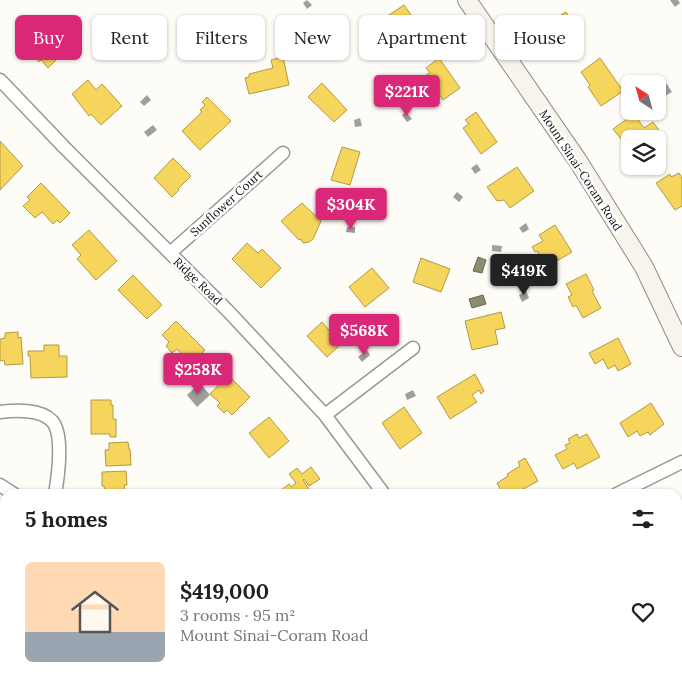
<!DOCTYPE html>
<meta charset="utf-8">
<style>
:root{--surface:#fff;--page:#f6f6f6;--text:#202124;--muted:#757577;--line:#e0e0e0;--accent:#db2777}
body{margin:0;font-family:Lora,serif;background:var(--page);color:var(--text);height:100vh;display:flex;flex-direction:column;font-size:19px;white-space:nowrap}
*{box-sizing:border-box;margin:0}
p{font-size:16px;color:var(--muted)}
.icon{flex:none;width:28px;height:28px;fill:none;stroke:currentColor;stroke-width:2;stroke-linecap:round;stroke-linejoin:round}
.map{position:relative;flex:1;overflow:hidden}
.side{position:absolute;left:0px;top:489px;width:682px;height:196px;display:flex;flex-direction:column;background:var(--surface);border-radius:15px 15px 0 0;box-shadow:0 1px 4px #0004}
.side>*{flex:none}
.banner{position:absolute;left:15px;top:15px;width:652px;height:45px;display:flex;gap:10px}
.needle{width:32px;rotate:324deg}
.buttons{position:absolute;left:621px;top:75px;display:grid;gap:10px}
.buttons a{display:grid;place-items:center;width:45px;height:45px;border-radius:8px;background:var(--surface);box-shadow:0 1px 4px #0004;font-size:25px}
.price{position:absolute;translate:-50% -42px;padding:0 11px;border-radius:5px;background:var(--accent);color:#fff;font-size:16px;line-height:32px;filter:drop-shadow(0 1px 2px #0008)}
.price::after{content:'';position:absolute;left:50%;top:30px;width:15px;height:11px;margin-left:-8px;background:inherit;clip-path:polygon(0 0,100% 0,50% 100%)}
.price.current{background:#222;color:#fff}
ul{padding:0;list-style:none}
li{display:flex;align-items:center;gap:15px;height:125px;padding:0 25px}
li+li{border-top:1px solid var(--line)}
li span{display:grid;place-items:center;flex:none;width:140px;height:100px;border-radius:8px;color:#555}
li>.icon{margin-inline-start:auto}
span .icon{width:60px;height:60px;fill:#fffc;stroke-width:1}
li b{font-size:21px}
h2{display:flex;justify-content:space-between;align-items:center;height:60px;padding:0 25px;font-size:21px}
.chip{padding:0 18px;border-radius:8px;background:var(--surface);box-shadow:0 1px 4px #0004;font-size:18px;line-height:45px}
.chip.current{background:var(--accent);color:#fff}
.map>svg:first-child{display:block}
.forest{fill:#d8eac5}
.homes{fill:#f6d55c;stroke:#b19a46}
.industry{fill:#8c8c6e;stroke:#676752}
.building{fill:#a19f9c}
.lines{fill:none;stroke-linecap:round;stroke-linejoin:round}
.street-casing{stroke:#979795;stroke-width:15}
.secondary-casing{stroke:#8e8d8b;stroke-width:20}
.street{stroke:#fffffe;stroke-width:12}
.secondary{stroke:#f6f4eb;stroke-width:18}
.labels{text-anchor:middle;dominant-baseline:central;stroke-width:5;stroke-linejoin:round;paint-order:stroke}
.street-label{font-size:12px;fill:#111;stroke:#fff}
</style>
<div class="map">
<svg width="682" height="684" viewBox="0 0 682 684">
<rect width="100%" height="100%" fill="#fdfcf7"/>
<!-- forest -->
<path class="forest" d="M682,575v109h-15l-4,-4h15v-102z"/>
<!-- homes -->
<path class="homes" d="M404,5l14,20 -3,2 7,10 -17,11 -6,-9 -4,2 -7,-10 5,-4 -7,-10z
M566,12l16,25 -21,13 -16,-25z
M33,26l28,29 -13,13 -7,-8 -2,2 -21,-22z
M283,57l6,28 -40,9 -4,-16 4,-1v-3l24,-6 -2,-8z
M439,58l21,30 -17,12 -17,-25 4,-2 -4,-5z
M600,58l23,33 -22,15 -13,-19 2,-2 -9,-13z
M88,80l8,10 6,-6 20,22 -21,19 -10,-11 -2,2 -17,-22z
M322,83l25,27 -13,12 -26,-25z
M207,97l24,24 -31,29 -18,-19 20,-19 -2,-2 5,-5 -3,-3z
M476,112l21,30 -16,12 -18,-26 6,-4 -4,-4z
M634,114l10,14 9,-6 9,12 -7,5h-25v11l-17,-21z
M0,141l23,25 -23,24z
M342,147l18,5 -10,33 -19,-5z
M173,158l18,18 -13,13 1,1 -7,7 -18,-19z
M517,167l17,24 -24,17 -6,-8 -7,1 -10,-14z
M679,173l3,5v28l-7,4 -19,-27 14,-9 1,3z
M41,183l29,30 -10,10 -3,-3 -4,4 -11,-12 -7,6 -12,-12 7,-6 -3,-3z
M302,203l19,18 -8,18 -4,3 -6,1 -2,-4 -2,1 -18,-19z
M555,225l17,27 -17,10 -5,-8 -8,5 -5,-8 -2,1 -3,-5 11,-6 -4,-6z
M89,230l28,31 -21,19 -19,-21 4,-4 -9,-10z
M247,243l11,10 4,-4 19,19 -20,20 -29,-29z
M421,258l29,11 -9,23 -28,-10z
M372,268l17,20 -24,19 -16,-20z
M586,274l8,16 -2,1 9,17 -18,10 -7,-13 -3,2 -5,-10 4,-2 -6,-11z
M133,275l29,30 -15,14 -29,-29z
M501,312l4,16 -10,2 3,14 -26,6 -7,-29z
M176,321l29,29 -14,14 -14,-15 -5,4 -6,-7 3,-4 -7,-7z
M322,322l19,22 -14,13 -20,-21z
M18,332v6l3,-1 2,27 -18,1 -1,-5 -4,1v-22l5,-1v-5z
M618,338l13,26 -13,7 -3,-6 -7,4 -5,-10 -8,5 -6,-11z
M44,345h15v11h8v21l-36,1 -1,-22h-2v-5h16z
M475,374l9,17 -3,3 -2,-4 -7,5 5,7 -27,17 -13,-22z
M228,375l22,22 -18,18 -5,-5 -3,3 -7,-7 3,-3 -10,-9z
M91,400h20v5h2v14h3v18h-6v-3h-19z
M651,403l13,21 -14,11 -2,-3 -8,4 -3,-5 -9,6 -8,-14z
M404,407l18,26 -22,16 -18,-26z
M269,417l20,24 -20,17 -20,-25z
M577,434l2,4 8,-4 13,23 -23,12 -3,-6 -11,6 -8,-14 12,-6 -2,-4 5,-2 -2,-4z
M128,442l1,7h1l1,16 -25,1 -1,-16h4v-7z
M525,458l13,23 -22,12 -1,-2 -6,3h-6l-6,-11 11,-7 -1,-2 13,-8 -2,-4z
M311,467l9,12 -11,7 -5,-7 -1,1 9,14h-30l-1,-4 8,-6 2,3 5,-4 -7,-9 8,-6 5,6z
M126,471l1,14h-3l1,7 -20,1 -1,-7h-2v-14z
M682,509v32l-4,2v-32z
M86,680h19l-4,4h-10z
M177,680h10l4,4h-19z"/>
<!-- industry -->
<path class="industry" d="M478,257l8,3 -4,13 -9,-2z
M483,295l3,9 -14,4 -3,-9z"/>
<!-- building -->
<path class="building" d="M307,0l5,5 -5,4 -4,-6z
M670,0h8l2,3 -5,4z
M666,83l6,9 -7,4 -6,-9z
M147,95l4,5 -7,6 -4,-4z
M406,112l6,7 -5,3 -5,-7z
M360,118l2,8 -7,1 -1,-7z
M153,125l4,5 -9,7 -4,-5z
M477,164l4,6 -6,4 -4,-6z
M457,192l6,5 -4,5 -6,-5z
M526,223l3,6 -6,4 -4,-5z
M347,227h8v6l-9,-1z
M492,245l10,1 -1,6 -9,-1z
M526,291l3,7 -7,4 -3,-7z
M367,350l3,5 -8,7 -4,-5z
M200,383l10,12 -13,12 -10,-12z
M413,390l3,6 -9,4 -2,-6z"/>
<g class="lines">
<defs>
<path id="street" d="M0,80l64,67 165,165 96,103 59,79
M170,253l113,-100
M0,412c15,-2 41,-3 52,9 12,13 6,56 3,73
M325,415l88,-67
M0,485l14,9
M617,494l65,-32
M0,600l5,-6
M0,633l5,6
M364,680l3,4
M518,680l3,4
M255,684l9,-4
M301,684v-4"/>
<path id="secondary" d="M467,0l111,161 66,106 38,80"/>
</defs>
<!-- street casing -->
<use href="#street" class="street-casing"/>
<!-- secondary casing -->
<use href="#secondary" class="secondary-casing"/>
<!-- street -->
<use href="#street" class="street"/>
<!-- secondary -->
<use href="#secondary" class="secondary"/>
</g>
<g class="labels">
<!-- street labels -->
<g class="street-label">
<text transform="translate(581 170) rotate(57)">Mount Sinai-Coram Road</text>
<text transform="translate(226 203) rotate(-42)">Sunflower Court</text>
<text transform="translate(198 281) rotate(44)">Ridge Road</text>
</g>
</g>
</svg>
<div class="buttons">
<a><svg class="needle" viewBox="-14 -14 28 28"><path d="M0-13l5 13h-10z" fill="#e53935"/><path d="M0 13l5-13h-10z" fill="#757577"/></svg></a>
<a><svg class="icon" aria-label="layers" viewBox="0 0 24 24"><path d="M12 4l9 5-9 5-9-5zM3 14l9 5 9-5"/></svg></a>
</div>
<b class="price" style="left:407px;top:117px">$221K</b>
<b class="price" style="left:351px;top:230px">$304K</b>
<b class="price current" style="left:524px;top:296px">$419K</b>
<b class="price" style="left:364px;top:356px">$568K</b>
<b class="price" style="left:198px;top:395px">$258K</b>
<div class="banner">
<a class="chip current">Buy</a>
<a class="chip">Rent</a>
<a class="chip">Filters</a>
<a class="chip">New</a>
<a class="chip">Apartment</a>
<a class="chip">House</a>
</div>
<section class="side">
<h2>5 homes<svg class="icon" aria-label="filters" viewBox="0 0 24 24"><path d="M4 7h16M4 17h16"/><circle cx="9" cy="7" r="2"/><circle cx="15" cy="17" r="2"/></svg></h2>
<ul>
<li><span style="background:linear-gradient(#ffd9b3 70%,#9aa5b1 0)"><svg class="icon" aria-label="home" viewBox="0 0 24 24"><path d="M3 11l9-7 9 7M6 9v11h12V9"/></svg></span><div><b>$419,000</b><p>3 rooms · 95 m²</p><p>Mount Sinai-Coram Road</p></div><svg class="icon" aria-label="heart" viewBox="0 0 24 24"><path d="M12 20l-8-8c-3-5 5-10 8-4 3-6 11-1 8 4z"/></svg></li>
</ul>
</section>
</div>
